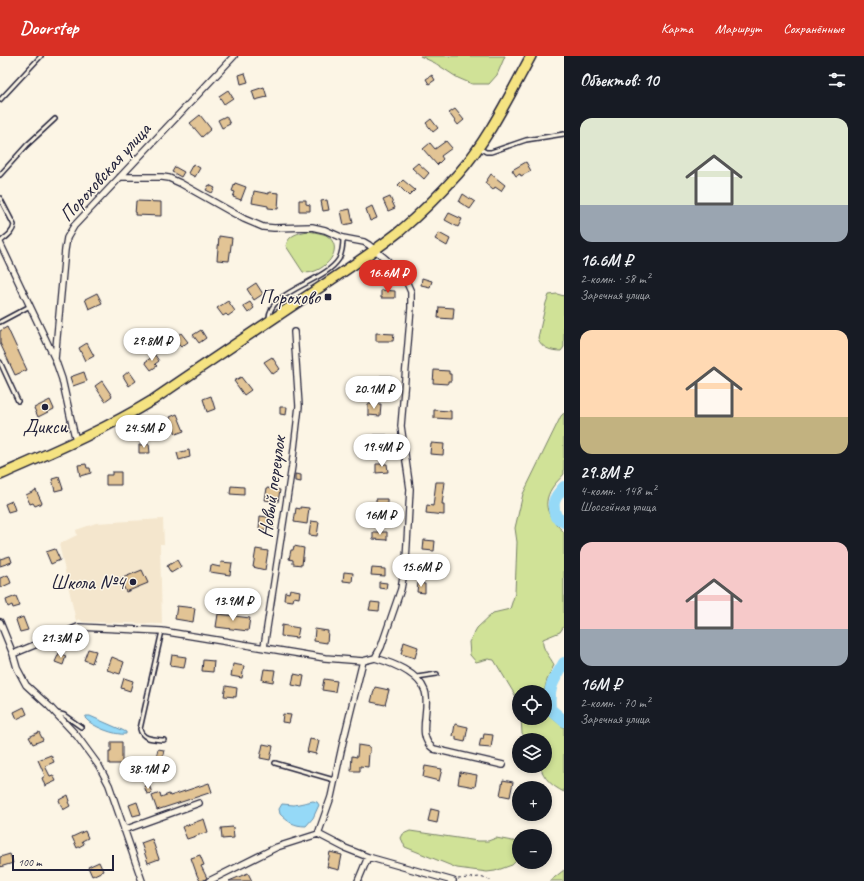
<!DOCTYPE html>
<html lang="ru">
<meta charset="utf-8">
<style>
:root{--surface:#171b24;--page:#242831;--text:#f1f3f6;--muted:#9ea1a6;--accent:#d93025}
body{margin:0;font-family:Caveat,sans-serif;background:var(--page);color:var(--text);height:100vh;display:flex;flex-direction:column;font-size:15px;white-space:nowrap}
*{box-sizing:border-box;margin:0}
p{font-size:13px;color:var(--muted)}
.icon{flex:none;width:22px;height:22px;fill:none;stroke:currentColor;stroke-width:2;stroke-linecap:round;stroke-linejoin:round}
.map{position:relative;flex:1;overflow:hidden}
.details{display:flex;flex-direction:column;background:var(--surface);width:300px}
.details>*{flex:none}
.fabs{position:absolute;left:512px;top:629px;display:grid;gap:8px}
.fabs a{display:grid;place-items:center;width:40px;height:40px;border-radius:50%;background:var(--surface);box-shadow:0 2px 6px #0003;font-size:20px}
.scale{position:absolute;left:12px;bottom:10px;width:102px;box-sizing:border-box;padding-left:4px;border:2px solid #22223b;border-top:0;font-size:11px;line-height:14px;white-space:nowrap;color:#22223b;-webkit-text-stroke:3px #fcf5e5;paint-order:stroke}
.price{position:absolute;translate:-50% -34px;padding:0 9px;border-radius:14px;background:#fff;color:#222;font-size:13px;line-height:26px;filter:drop-shadow(0 1px 2px #0008)}
.price::after{content:'';position:absolute;left:50%;top:24px;width:12px;height:9px;margin-left:-6px;background:inherit;clip-path:polygon(0 0,100% 0,50% 100%)}
.price.selected{background:var(--accent);color:#fff}
ul{padding:0;list-style:none}
li{display:grid;align-content:center;gap:8px;height:212px;padding:0 16px}
li span{display:grid;place-items:center;height:124px;border-radius:12px;color:#555}
li>.icon{margin-inline-start:auto}
span .icon{width:72px;height:72px;fill:#fffc;stroke-width:1}
li b{font-size:17px}
h2{display:flex;justify-content:space-between;align-items:center;height:48px;padding:0 16px;font-size:17px}
header{display:flex;align-items:center;gap:24px;box-sizing:border-box;height:56px;padding:0 20px;background:var(--accent);color:#fff}
header strong{font-size:19px}
nav{display:flex;gap:22px;margin-inline-start:auto;font-size:14px}
main{display:flex;flex:1;min-height:0}
.map>svg:first-child{display:block}
.built{fill:#f4e6cd}
.green{fill:#d0e297;stroke:#798269}
.water{fill:#95d9f7;stroke:#6790ac}
.lines{fill:none;stroke-linecap:round;stroke-linejoin:round}
.river{stroke:#95d9f7;stroke-width:12}
.building{fill:#e2c495;stroke:#22223b}
.lane-casing{stroke:#22223b;stroke-width:6}
.street-casing{stroke:#22223b;stroke-width:8}
.primary-casing{stroke:#22223b;stroke-width:12}
.path{stroke:#22223b;stroke-width:1;stroke-dasharray:3 3;stroke-linecap:butt}
.lane{stroke:#fcf5e5;stroke-width:3}
.street{stroke:#fcf5e5;stroke-width:5.5}
.primary{stroke:#f5e382;stroke-width:9}
.poi-dot{fill:#22223b;stroke:#fcf5e5;stroke-width:1.5}
.labels{text-anchor:middle;dominant-baseline:central;stroke-width:3;stroke-linejoin:round;paint-order:stroke}
.street-label{font-size:20px;fill:#22223b;stroke:#fcf5e5}
.poi-label{font-size:20px;fill:#22223b;stroke:#fcf5e5;text-anchor:end}
</style>
<header>
<strong>Doorstep</strong>
<nav><a>Карта</a><a>Маршрут</a><a>Сохранённые</a></nav>
</header>
<main>
<div class="map">
<svg width="564" height="825" viewBox="0 0 564 825">
<rect width="100%" height="100%" fill="#fcf5e5"/>
<filter id="ink" filterUnits="userSpaceOnUse"><feTurbulence type="fractalNoise" baseFrequency=".025" numOctaves="2"/><feDisplacementMap in="SourceGraphic" scale="8" xChannelSelector="R" yChannelSelector="G"/><feConvolveMatrix kernelMatrix="1 2 1 2 8 2 1 2 1" color-interpolation-filters="sRGB"/></filter>
<g filter="url(#ink)">
<!-- built -->
<path class="built" d="M163,463l1,25h-4l2,80 -79,-2 -4,-3 -3,2 -17,-77 18,-9 -1,-5 20,-7z"/>
<!-- green -->
<path class="green" d="M420,0h85l-8,19 -8,9h-17l-14,-6 -23,-15z
M308,175c5,1 13,2 18,4 19,12 2,33 -14,37 -2,1 -6,1 -9,0l-17,-26c2,-11 12,-13 22,-15z
M557,238l7,2v51l-3,4c-10,0 -20,-3 -23,-13l8,-35 3,-8z
M564,357v61c-4,5 -9,9 -12,14 -12,19 -1,32 12,44v94l-4,6 -17,7c-2,10 7,17 11,26l-7,15 -3,12h-25v13l-4,-10 -21,-35 -6,-1 -12,3 -6,-7 -1,-13 8,-14 16,-15 17,-4 5,-16 2,-51 -2,-14 8,-34 38,-78z
M545,653l7,9 12,10v64c-12,-6 -20,-13 -24,-26h5v-26h-18l-5,-7 -1,-15h24z
M410,775l68,10h10l8,-3 22,4 1,2v14l-7,7 -17,6 -8,1 -30,-4 -52,-21 -4,-9 2,-4z
M564,814v11h-14z"/>
<!-- water -->
<path class="water" d="M86,660h4l32,14 4,2v2c-10,2 -35,-8 -41,-16z
M313,745l4,1 2,3 -6,13 -7,8c-12,0 -18,-4 -26,-12l-1,-5 3,-5 12,1z"/>
<g class="lines">
<!-- river -->
<path class="river" d="M564,431c-10,11 -13,16 -8,30l8,5
M564,607c-11,19 -16,23 -14,46l14,12"/>
</g>
<!-- building -->
<path class="building" d="M245,17l3,9 -7,2 -2,-9z
M432,19l3,5 -6,4 -3,-5z
M264,31l3,10 -12,3 -3,-9z
M228,34l5,8 -9,6 -5,-8z
M455,53l9,11 -6,5 -9,-12z
M200,59l11,14 -9,8 -12,-14z
M226,60l4,8 -8,4 -4,-8z
M431,63l7,9 -5,4 -7,-9z
M446,85l6,7 -11,8 2,3 -6,6 -14,-16 7,-6 5,6z
M526,106l5,9 -10,5 -1,-2 -4,2 -4,-6z
M418,107l11,10 -5,6 -12,-11z
M193,108l7,4 -5,9 -7,-4z
M175,111l9,5 -3,5 -9,-5z
M491,118l14,11 -4,6 -6,-4 -2,3 -8,-7z
M403,124l12,10 -6,6 -11,-11z
M235,127l11,4 -5,13 -8,-3 2,-5 -3,-1z
M209,129l6,3 -3,5 -6,-3z
M254,135l15,3v-2l10,1 -1,16 -10,-1v-2l-16,-3z
M463,138l12,8 -5,7 -11,-7z
M390,141l5,11 -7,3 -5,-11z
M299,144h7v4l4,1v6h-11z
M327,144l2,10 -6,1 -2,-10z
M136,145l25,1v14l-26,-1z
M372,150l5,12 -7,3 -4,-12z
M350,153l3,14 -9,2 -3,-14z
M449,157l13,6 -4,8 -13,-7z
M439,177l11,6 -3,7 -12,-7z
M219,180l13,2 -3,23 -12,-1z
M422,222l10,3 -2,6 -9,-2z
M256,227l7,11 -9,6 -7,-11z
M381,234l14,1v7h-14z
M97,237l5,10 -13,6 -4,-10z
M228,245l7,10 -7,5 -2,-2 -3,2 -6,-8z
M250,246l4,6 -6,5 -5,-7z
M439,251l15,1 -1,11 -15,-1z
M7,271l20,43 -12,5 -15,-32v-12z
M201,274l5,8 -7,5 -6,-8z
M181,277l7,9 -7,5 -4,-4 -3,2 -4,-5z
M376,277l18,1 -1,7h-17z
M87,287l7,13 -9,5 -6,-13z
M155,299l4,6 -4,3 2,2 -6,4 -6,-8z
M272,301l8,12 -7,5 -9,-12z
M434,314l15,1v3h2v7h-3v3l-15,-1z
M129,315l7,10 -7,5 -6,-10z
M84,316l3,9 -14,5 -3,-9z
M380,320h12v10h-13z
M241,321l10,13 -7,5 -10,-14z
M102,325l10,15 -7,5 -10,-15z
M211,340l4,13 -8,3 -4,-13z
M50,344l4,9 -16,8 -4,-9z
M368,348h13l-1,12 -12,-1z
M280,351h7l-1,8 -6,-1z
M434,354l17,1v8l-17,-1z
M177,358l7,17 -8,3 -6,-17z
M374,379h13v13l-13,1z
M431,387l13,1 -1,11 -13,-1z
M149,388l1,9h-11v-8z
M189,394l1,7 -11,3 -2,-7z
M86,408l1,4h3l1,5 -11,3 -2,-11z
M376,408h11l1,8 -12,1z
M112,416h9v13h-15v-10h6z
M295,418l6,1v7l-6,-1z
M59,421l4,12 -8,2 -3,-12z
M436,426h9l-3,22h2v11l-18,-2 1,-8 6,1z
M231,430l13,1v8l-14,-1z
M267,432l13,2 -2,12 -13,-2z
M36,434l6,13 -7,3 -2,-3 -3,1 -4,-9z
M376,443h11v9h-11z
M12,445l3,9 -7,2 -3,-8z
M300,451l9,1 -2,16 -13,-2 2,-14 4,1z
M260,460l14,2 -1,12 -14,-1z
M311,465l8,1 -2,14 -8,-1z
M373,476h14v8l-14,-1z
M424,484l11,1 -1,10 -11,-1z
M294,490l10,2 -2,17 -9,-1v-4l-4,-1 2,-9h2z
M55,493l5,11 -9,4 -5,-12z
M256,493l12,2 -3,19 -12,-3z
M10,500l2,6 -12,4v-7z
M177,504l4,7 -10,6 -4,-7z
M221,506l11,1 -2,12 -20,-3 1,-7 9,2z
M372,512l13,1v7l-14,-1z
M142,514l6,13 -22,9 -6,-13z
M344,516l9,1 -1,9 -9,-1z
M8,519l3,8 -11,5v-10z
M379,526l8,1 -1,6 -7,-1z
M418,527l7,1v9l-8,-1z
M290,533l10,2 -1,7 -5,-1 -1,4 -9,-1 1,-8 4,1z
M16,540l4,10 -7,2 -1,-3 -4,2 -2,-7z
M371,546l9,1 -1,8 -10,-1z
M177,550l18,2 -2,14 -18,-3z
M218,558l32,4 -2,13 -32,-4z
M23,561l5,13 -8,2 -4,-12z
M282,569l17,3 -2,10 -16,-2z
M315,573l13,2 -1,12 -13,-2z
M404,586l14,5 -3,11 -14,-4z
M88,593l8,2 -4,12 -8,-3z
M59,597l7,3 -3,9 -8,-3z
M172,599l14,2 -2,11 -14,-2z
M112,601l12,5 -4,12 -13,-4z
M203,604l11,1 -1,11 -11,-1z
M233,608l11,2 -2,12 -11,-2z
M264,613l11,1 -2,12 -11,-2z
M294,618l10,2 -2,11 -10,-2z
M124,622l9,3 -3,10 -9,-3z
M324,623l13,2 -2,11 -13,-2z
M226,630l11,2 -1,9 -12,-1z
M375,631l14,3 -4,15 -14,-3z
M24,651l3,7 -10,5 -3,-7z
M283,658l8,1 -2,8 -7,-1z
M455,668l13,3 -3,15 -9,-2v-3l-3,-1z
M39,676l4,8 -10,4 -4,-7z
M484,678l9,1 -2,13 -12,-1 2,-9 2,1z
M310,683l9,2 -3,13 -9,-2z
M111,686h11v22h-13v-13h2z
M263,688l10,2 -3,14 -10,-2z
M358,689l12,2v6h-1l-1,14 -8,-1v5h-9l1,-15 5,1z
M158,693l6,1 -2,9 -6,-2z
M51,699l3,7 -9,4 5,10 3,-1 3,6 -11,5 -3,-8 3,-2 -7,-16z
M425,710l17,3 -3,12 -16,-4z
M460,716l17,3 -2,12 -17,-3z
M503,724l10,2 -3,15 -10,-2z
M209,727l3,9 -55,18 -5,-14 8,-3 1,4 8,-3 1,2z
M149,729l3,8 -5,1 -3,-8z
M68,739l2,6 -2,1 2,4 -7,4 -4,-10z
M137,746l4,12 -8,2 -4,-11z
M431,753l8,2 -2,12 -9,-2z
M204,763l4,13 -21,7 -5,-12z
M233,771l1,11 -12,1 -1,-11z
M85,775l3,7 -6,3 2,3 -7,4 -5,-11z
M152,783l7,20 -11,4 -7,-20z
M330,796l12,3 -3,15 -12,-3z
M10,798l3,9 -13,4v-10z
M200,799l4,10 -3,1 6,12 -5,3h-2l-3,-6 -6,-17z
M99,806l4,9 -11,5 -4,-9z
M248,817l4,8h-23z"/>
<g class="lines">
<defs>
<path id="lane" d="M0,44l41,-44
M479,92l7,4h5l35,-12 38,-6
M0,119l27,-30 28,-26
M0,142l14,27c-1,8 -8,12 -14,17
M269,263c-1,-28 55,-36 70,-60 3,-6 4,-15 4,-21
M0,266l30,-16
M0,306l18,39
M162,575l-22,98c2,11 15,10 24,11
M417,621l20,-3
M57,657l7,2 17,12
M275,707l59,17"/>
<path id="street" d="M120,121h42l7,1 11,5 64,36 19,8 11,1 38,-1 13,3 18,8 21,4 5,3 18,15 20,23 4,9v16l-10,118 9,63 -4,72 -5,28 -20,58 -6,11
M0,187l55,116 7,20 12,54 3,9
M55,303l10,-109 2,-12 7,-12 160,-170
M0,566l13,32 4,14 9,17 23,21 28,30 22,30 10,19 33,96
M264,591l28,-181 7,-60 -5,-74
M13,598l65,-27 84,4 163,27 38,3 12,-3
M375,602c17,5 43,14 50,33 6,18 -10,46 9,58l69,16
M124,774l75,-27
M318,778l13,-37 12,-55 20,-81
M318,778l27,14 23,9 85,24
M209,825l68,-34 41,-13
M358,825l10,-24"/>
<path id="primary" d="M0,419c52,-23 104,-45 153,-75 48,-33 96,-65 145,-98 34,-23 69,-45 102,-71 20,-17 40,-37 58,-57 30,-34 51,-78 73,-118"/>
</defs>
<!-- lane casing -->
<use href="#lane" class="lane-casing"/>
<!-- street casing -->
<use href="#street" class="street-casing"/>
<!-- primary casing -->
<use href="#primary" class="primary-casing"/>
<!-- path -->
<path class="path" d="M458,823l22,-2 13,4"/>
<!-- lane -->
<use href="#lane" class="lane"/>
<!-- street -->
<use href="#street" class="street"/>
<!-- primary -->
<use href="#primary" class="primary"/>
</g>
</g>
<!-- markers -->
<g class="poi-dot">
<rect x="324" y="237" width="8" height="8" rx="2"/>
<circle cx="45" cy="351" r="4"/>
<circle cx="133" cy="526" r="4"/>
</g>
<g class="labels">
<!-- street labels -->
<g class="street-label">
<text transform="translate(105 116) rotate(-48)">Пороховская улица</text>
<text transform="translate(272 431) rotate(-82)">Новый переулок</text>
</g>
<!-- poi labels -->
<g class="poi-label">
<text x="320" y="241">Порохово</text>
<text x="45" y="370" text-anchor="middle">Дикси</text>
<text x="125" y="526">Школа №4</text>
</g>
</g>
</svg>
<div class="fabs">
<a><svg class="icon" aria-label="locate" viewBox="0 0 24 24"><circle cx="12" cy="12" r="6"/><path d="M12 2v4M12 18v4M2 12h4M18 12h4"/></svg></a>
<a><svg class="icon" aria-label="layers" viewBox="0 0 24 24"><path d="M12 4l9 5-9 5-9-5zM3 14l9 5 9-5"/></svg></a>
<a>+</a>
<a>−</a>
</div>
<div class="scale">100 m</div>
<b class="price selected" style="left:388px;top:238px">16.6M ₽</b>
<b class="price" style="left:152px;top:306px">29.8M ₽</b>
<b class="price" style="left:374px;top:354px">20.1M ₽</b>
<b class="price" style="left:144px;top:393px">24.5M ₽</b>
<b class="price" style="left:382px;top:412px">19.4M ₽</b>
<b class="price" style="left:380px;top:480px">16M ₽</b>
<b class="price" style="left:421px;top:532px">15.6M ₽</b>
<b class="price" style="left:233px;top:566px">13.9M ₽</b>
<b class="price" style="left:61px;top:603px">21.3M ₽</b>
<b class="price" style="left:148px;top:734px">38.1M ₽</b>
</div>
<section class="details">
<h2>Объектов: 10<svg class="icon" aria-label="filters" viewBox="0 0 24 24"><path d="M4 7h16M4 17h16"/><circle cx="9" cy="7" r="2"/><circle cx="15" cy="17" r="2"/></svg></h2>
<ul>
<li><span style="background:linear-gradient(#dfe7d0 70%,#9aa5b1 0)"><svg class="icon" aria-label="home" viewBox="0 0 24 24"><path d="M3 11l9-7 9 7M6 9v11h12V9"/></svg></span><div><b>16.6M ₽</b><p>2-комн. · 58 m²</p><p>Заречная улица</p></div></li>
<li><span style="background:linear-gradient(#ffd9b3 70%,#c2b280 0)"><svg class="icon" aria-label="home" viewBox="0 0 24 24"><path d="M3 11l9-7 9 7M6 9v11h12V9"/></svg></span><div><b>29.8M ₽</b><p>4-комн. · 148 m²</p><p>Шоссейная улица</p></div></li>
<li><span style="background:linear-gradient(#f6c9c9 70%,#9aa5b1 0)"><svg class="icon" aria-label="home" viewBox="0 0 24 24"><path d="M3 11l9-7 9 7M6 9v11h12V9"/></svg></span><div><b>16M ₽</b><p>2-комн. · 70 m²</p><p>Заречная улица</p></div></li>
</ul>
</section>
</main>
